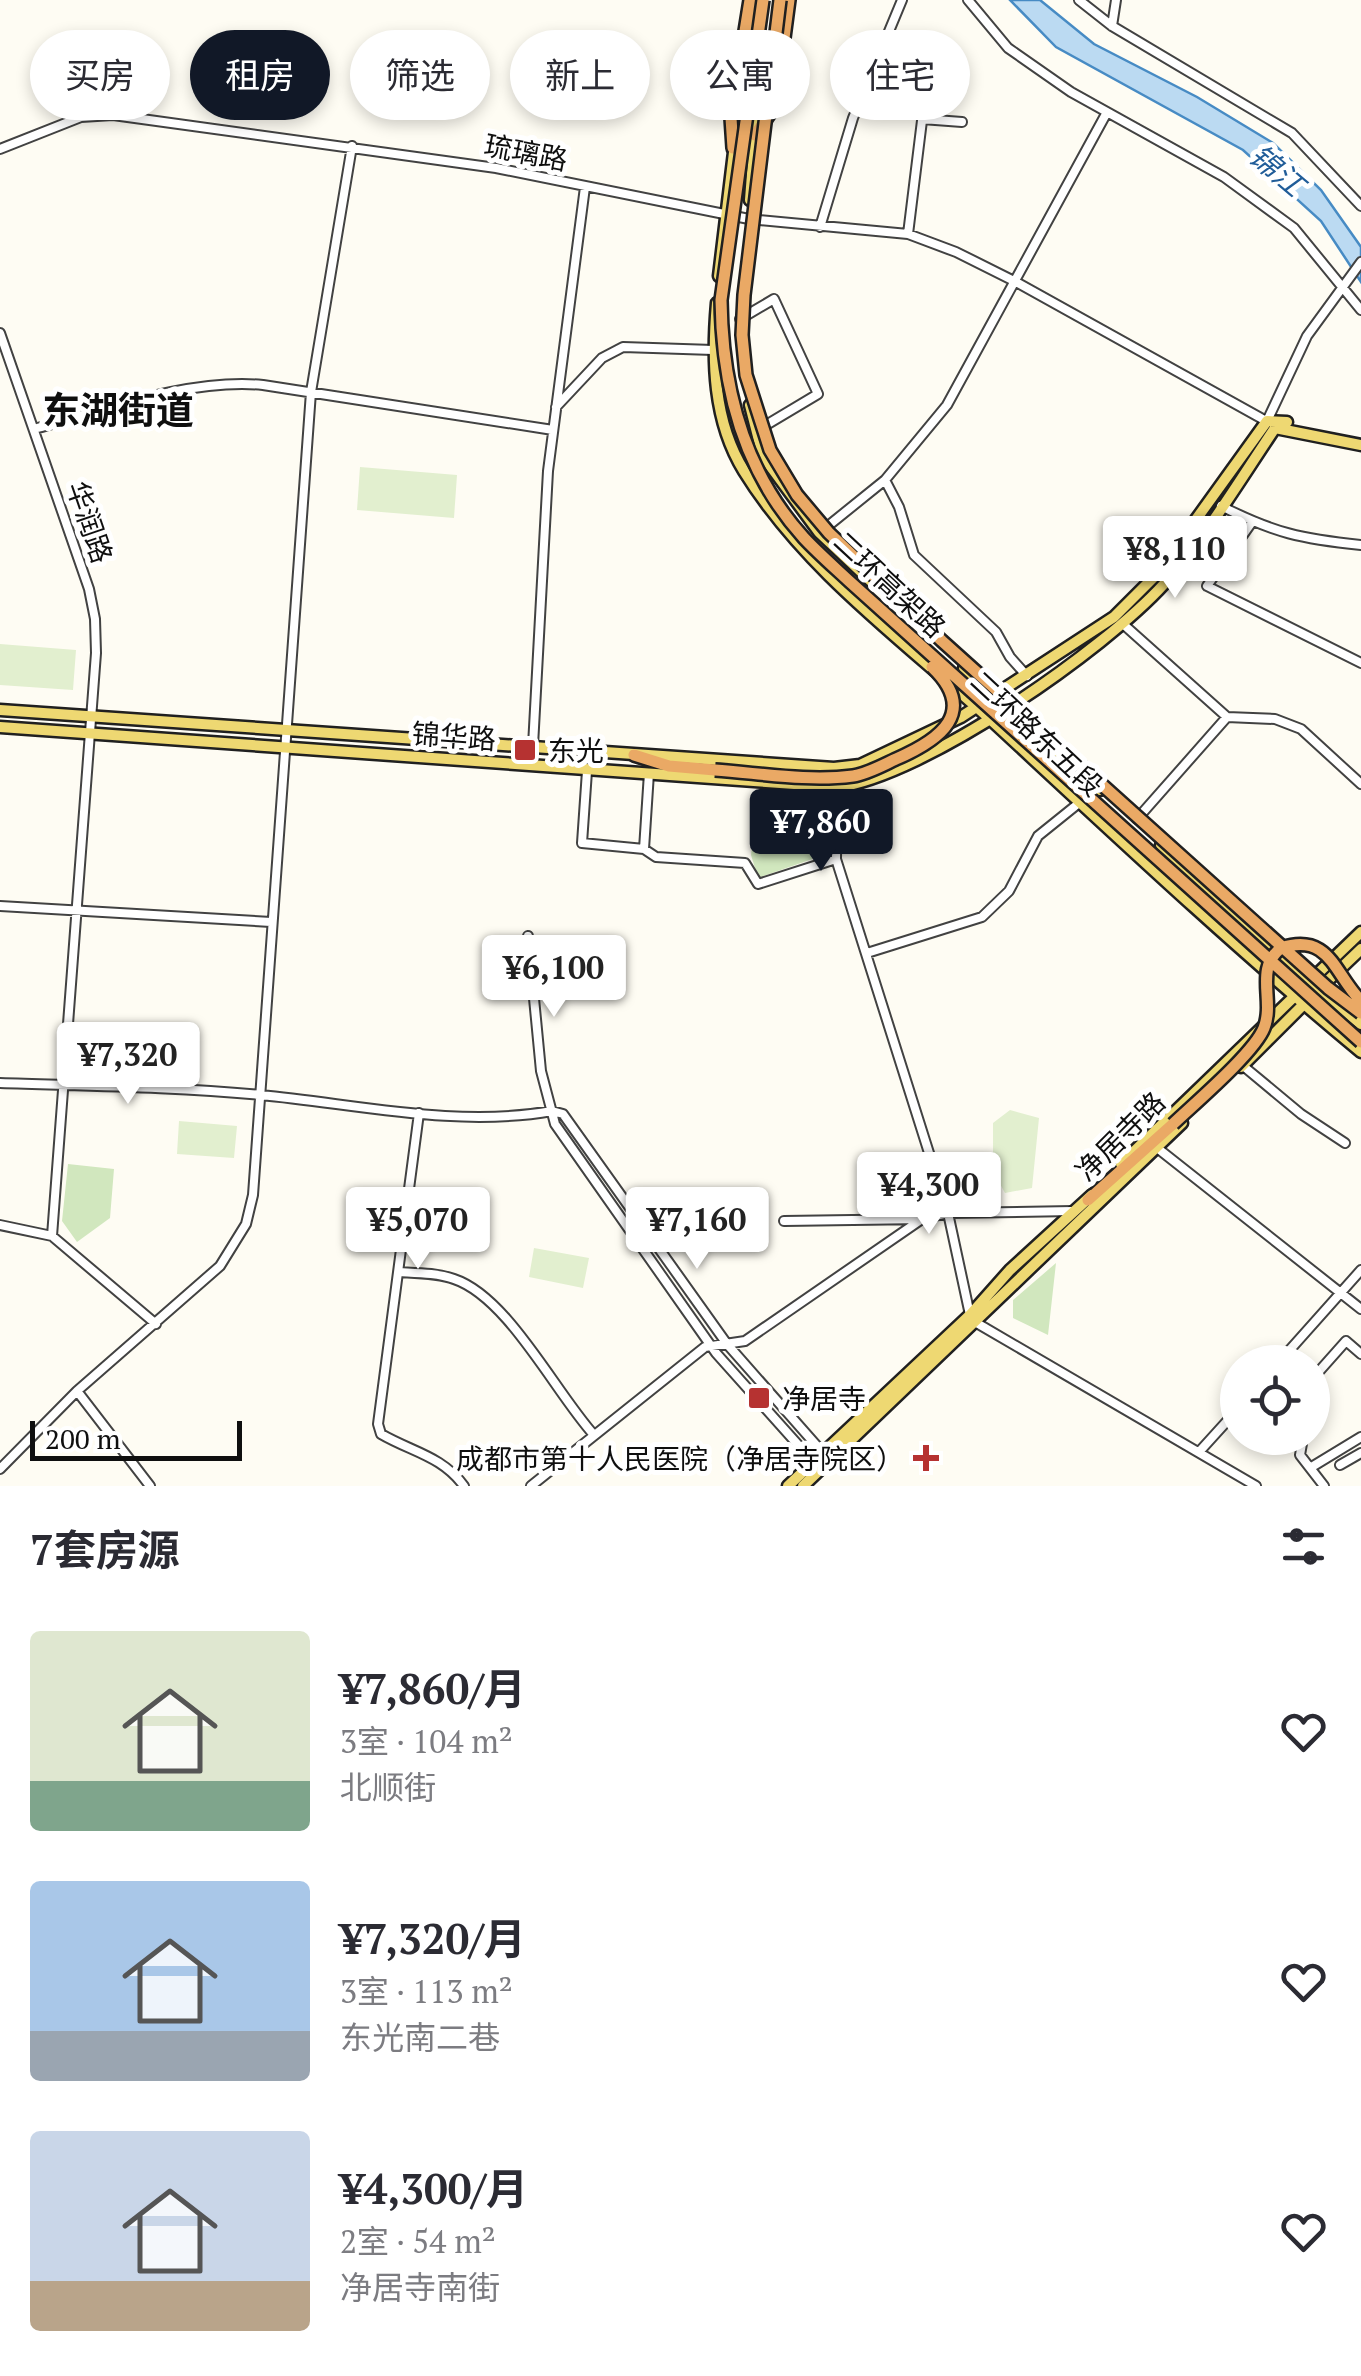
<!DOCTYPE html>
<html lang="zh">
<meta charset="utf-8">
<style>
:root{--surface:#fff;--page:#f7f7f7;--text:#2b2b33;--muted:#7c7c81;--accent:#111827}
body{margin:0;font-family:"PT Serif","Noto Sans SC",serif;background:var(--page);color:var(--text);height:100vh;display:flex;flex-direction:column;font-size:38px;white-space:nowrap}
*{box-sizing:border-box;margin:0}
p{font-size:32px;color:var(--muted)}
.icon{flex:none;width:55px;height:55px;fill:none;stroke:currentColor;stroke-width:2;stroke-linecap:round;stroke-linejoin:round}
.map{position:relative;height:1486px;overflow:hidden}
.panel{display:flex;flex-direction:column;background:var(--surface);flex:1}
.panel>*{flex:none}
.banner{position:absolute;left:30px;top:30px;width:1302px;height:90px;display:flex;gap:20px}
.tools{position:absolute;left:1220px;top:1345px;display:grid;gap:20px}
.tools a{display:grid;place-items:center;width:110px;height:110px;border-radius:50%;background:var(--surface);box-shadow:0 5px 15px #0003;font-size:50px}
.scale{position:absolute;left:30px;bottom:25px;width:212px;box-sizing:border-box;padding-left:10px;border:5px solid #0f0f0f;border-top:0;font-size:28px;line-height:35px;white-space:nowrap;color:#0f0f0f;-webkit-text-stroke:8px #fff;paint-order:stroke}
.price{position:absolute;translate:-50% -85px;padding:0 22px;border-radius:10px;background:#fff;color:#222;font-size:32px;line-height:65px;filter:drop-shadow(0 2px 5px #0008)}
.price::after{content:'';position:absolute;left:50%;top:60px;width:30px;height:22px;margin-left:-15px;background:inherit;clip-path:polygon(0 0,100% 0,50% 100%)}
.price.active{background:var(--accent);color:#fff}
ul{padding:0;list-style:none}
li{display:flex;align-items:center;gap:30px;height:250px;padding:0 30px}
li span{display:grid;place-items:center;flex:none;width:280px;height:200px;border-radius:10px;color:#555}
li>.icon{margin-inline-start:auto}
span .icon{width:120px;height:120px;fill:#fffc;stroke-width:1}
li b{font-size:42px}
h2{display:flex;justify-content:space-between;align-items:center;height:120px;padding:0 30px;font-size:42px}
.pill{padding:0 35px;border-radius:45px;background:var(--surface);box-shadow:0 5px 15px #0003;font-size:35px;line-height:90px}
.pill.active{background:var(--accent);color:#fff}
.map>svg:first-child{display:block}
.green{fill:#d1e7be}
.pitch{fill:#e2efcf}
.water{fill:#bbdaf2;stroke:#478bc4;stroke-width:2.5}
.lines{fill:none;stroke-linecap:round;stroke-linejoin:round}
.minor-casing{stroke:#424242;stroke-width:12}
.major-casing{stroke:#202020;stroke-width:15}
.highway-casing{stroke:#202020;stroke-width:16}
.minor{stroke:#fff;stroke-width:8}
.major{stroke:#eed872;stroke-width:10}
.highway{stroke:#eaa965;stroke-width:11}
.highway-bridge-casing{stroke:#202020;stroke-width:16;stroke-linecap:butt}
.highway-bridge{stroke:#eaa965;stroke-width:11}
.poi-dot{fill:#b63231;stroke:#fff;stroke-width:4}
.labels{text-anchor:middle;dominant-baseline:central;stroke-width:10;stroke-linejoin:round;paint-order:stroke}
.street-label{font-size:28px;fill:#0f0f0f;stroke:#fff}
.poi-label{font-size:28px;fill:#0f0f0f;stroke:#fff;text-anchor:start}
.water-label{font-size:30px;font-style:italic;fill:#215d99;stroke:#fff}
.district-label{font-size:38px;font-weight:bold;fill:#0f0f0f;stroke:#fff}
</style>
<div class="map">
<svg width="1361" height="1486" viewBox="0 0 1361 1486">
<rect width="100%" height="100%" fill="#fefcf3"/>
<!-- green -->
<path class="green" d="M758,792l52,5 14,58 -66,23 -7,-23z
M68,1164l46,5 -4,49 -33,24 -15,-21z
M1056,1263l-8,72 -35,-17v-18z"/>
<!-- pitch -->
<path class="pitch" d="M360,467l97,8 -3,43 -97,-8z
M0,644l76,6 -3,40 -73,-5z
M1010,1110l29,8 -7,70 -27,5 -12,-22v-48z
M179,1121l58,5 -3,32 -57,-4z
M534,1248l55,10 -6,30 -54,-11z"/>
<!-- water -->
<path class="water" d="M1010,0h30l54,44 103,53 76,46 48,47 40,57v35l-40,-61 -78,-71 -187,-103z"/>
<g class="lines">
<defs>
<path id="minor" d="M968,0l40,48 63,44 153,85 70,51 67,82
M1079,0l33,26 180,107 69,73
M1112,26l4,-26
M898,64l29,16 -19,154
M922,119l40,3
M0,149l81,-32 32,-2 383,53 253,51 159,15 48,18 60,30 252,140
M820,227l33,-109 49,-118
M740,319l34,-20 44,95 -57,34
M0,333l89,256 6,30 1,34 -44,583
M556,407l46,-49 21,-11 90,3
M1267,421l40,-85 54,-74
M34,429c71,-19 156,-51 229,-44l290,45
M885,480l14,27 15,48 82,77 14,25 17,19
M1221,506c53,27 81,33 140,39
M1252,522l-45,64 154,77
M823,530l62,-50 62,-75 159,-291
M1123,624l104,93 48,2 26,10 60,55
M532,764l16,-293 37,-284
M587,771l-5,72 62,6 5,-76
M837,787l-1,72 112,354 22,102
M1137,819l90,-102
M644,849l12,8 89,6 13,21 78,-25
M0,906l271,16
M528,936l13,135 14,53 161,229 101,113
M867,953l115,-36 27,-26 29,-55 41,-33
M1242,1065l59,49 44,29
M0,1083c87,3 175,4 261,12 95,9 196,33 291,16
M552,1111l11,3 164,230 97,110
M419,1113l-41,311 3,10c31,18 61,22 83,52
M1156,1147l205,162
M784,1221l138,-2 26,-6 125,-2
M0,1225l52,11 104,88
M399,1272c18,1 38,1 55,7 54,18 101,113 140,156
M975,1322l281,164
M1279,1362l82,-92
M1312,1387l2,-10 32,-36 15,13
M77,1391l73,95
M1303,1438l-3,17 24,31
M1199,1452l39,-43
M1340,1465l21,-12
M1310,1468l51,-31
M0,1469l77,-78 143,-125 26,-42 7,-29 58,-803 41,-246
M531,1486l174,-139 40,-6 177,-122"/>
<path id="major" d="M746,83l10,-83
M750,200l5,-65 12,-72
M719,276l16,-132
M717,303c-5,57 -4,118 27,168 61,99 160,170 245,247 122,113 244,228 372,334
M750,405l13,51 56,76 52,49
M964,668l136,122
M0,710l834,58 26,-3 101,-48 153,-100 42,-42 111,-154 20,1
M0,727l837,60c87,-11 267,-137 327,-203 42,-47 76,-104 111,-156l86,17
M1161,845l148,137 52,42
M1311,980l50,-48
M1319,989l42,-40
M1241,1067l66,-66
M1121,1164l178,-172
M788,1486l182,-171 40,-45 82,-75
M803,1486l379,-363"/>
<path id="highway" d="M755,135l20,-29 14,-106
M733,148l-2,-30 19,-118
M634,755l35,11 46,4
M1088,1200l85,-76"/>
</defs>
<!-- minor casing -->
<use href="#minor" class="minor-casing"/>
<!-- major casing -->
<use href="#major" class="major-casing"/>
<!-- highway casing -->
<use href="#highway" class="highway-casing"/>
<!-- minor -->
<use href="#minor" class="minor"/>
<!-- major -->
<use href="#major" class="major"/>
<!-- highway -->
<use href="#highway" class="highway"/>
<defs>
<path id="highway-bridge" d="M763,0l-42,300c1,86 23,172 83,238 14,15 30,29 45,43l512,461
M780,0l-36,295 -2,40 4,40 24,75 27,45 32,38 113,108 386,347 33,25
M715,770c44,3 93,12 138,6 14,-2 30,-11 43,-17 44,-19 83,-47 36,-92
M1173,1124c22,-21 81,-71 91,-96 11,-28 -10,-59 17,-80 49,-16 53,26 80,53"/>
</defs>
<!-- highway-bridge casing -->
<use href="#highway-bridge" class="highway-bridge-casing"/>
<!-- highway-bridge -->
<use href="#highway-bridge" class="highway-bridge"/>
</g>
<!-- markers -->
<g class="poi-dot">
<rect x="513" y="738" width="24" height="24" rx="5"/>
<rect x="747" y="1386" width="24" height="24" rx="5"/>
<path d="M921 1443h10v10h10v10h-10v10h-10v-10h-10v-10h10z"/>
</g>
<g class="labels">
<!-- street labels -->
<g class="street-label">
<text transform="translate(526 152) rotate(11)">琉璃路</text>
<text transform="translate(90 522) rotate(71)">华润路</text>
<text transform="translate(890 584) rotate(43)">二环高架路</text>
<text transform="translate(1037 733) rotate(43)">二环路东五段</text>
<text transform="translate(454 736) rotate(4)">锦华路</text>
<text transform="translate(1120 1136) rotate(-45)">净居寺路</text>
</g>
<!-- poi labels -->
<g class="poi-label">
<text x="548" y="750">东光</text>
<text x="782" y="1398">净居寺</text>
<text x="904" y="1458" text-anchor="end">成都市第十人民医院（净居寺院区）</text>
</g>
<!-- water labels -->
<g class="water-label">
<text transform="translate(1277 170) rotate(40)">锦江</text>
</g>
<!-- district labels -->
<g class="district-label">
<text x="118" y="410">东湖街道</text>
</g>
</g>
</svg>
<div class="tools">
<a><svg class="icon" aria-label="locate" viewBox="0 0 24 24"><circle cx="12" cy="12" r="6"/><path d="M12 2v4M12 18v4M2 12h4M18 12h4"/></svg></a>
</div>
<div class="scale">200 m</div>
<b class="price" style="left:1175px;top:601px">¥8,110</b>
<b class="price active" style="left:821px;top:874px">¥7,860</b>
<b class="price" style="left:554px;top:1020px">¥6,100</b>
<b class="price" style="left:128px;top:1107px">¥7,320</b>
<b class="price" style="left:929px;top:1237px">¥4,300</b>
<b class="price" style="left:418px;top:1272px">¥5,070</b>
<b class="price" style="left:697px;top:1272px">¥7,160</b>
<div class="banner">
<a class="pill">买房</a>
<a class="pill active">租房</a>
<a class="pill">筛选</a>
<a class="pill">新上</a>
<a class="pill">公寓</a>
<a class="pill">住宅</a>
</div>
</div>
<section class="panel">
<h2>7套房源<svg class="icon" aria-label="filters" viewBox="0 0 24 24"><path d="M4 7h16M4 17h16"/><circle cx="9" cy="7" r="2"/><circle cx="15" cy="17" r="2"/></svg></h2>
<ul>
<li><span style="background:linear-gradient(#dfe7d0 75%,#7fa58c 0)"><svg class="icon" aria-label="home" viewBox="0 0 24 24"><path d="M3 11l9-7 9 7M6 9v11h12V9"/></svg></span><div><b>¥7,860/月</b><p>3室 · 104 m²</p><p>北顺街</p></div><svg class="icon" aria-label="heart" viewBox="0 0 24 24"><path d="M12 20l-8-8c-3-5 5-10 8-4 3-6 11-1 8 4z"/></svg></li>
<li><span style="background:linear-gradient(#a9c7e8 75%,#9aa5b1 0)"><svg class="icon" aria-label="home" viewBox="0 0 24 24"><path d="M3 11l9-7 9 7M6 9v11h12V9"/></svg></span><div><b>¥7,320/月</b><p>3室 · 113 m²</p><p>东光南二巷</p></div><svg class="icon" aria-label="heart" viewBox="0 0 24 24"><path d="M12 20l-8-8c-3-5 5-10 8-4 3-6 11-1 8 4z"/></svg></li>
<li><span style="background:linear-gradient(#c9d6e8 75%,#b9a48a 0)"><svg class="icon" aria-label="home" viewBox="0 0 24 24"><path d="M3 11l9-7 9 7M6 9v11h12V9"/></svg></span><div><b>¥4,300/月</b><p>2室 · 54 m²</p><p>净居寺南街</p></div><svg class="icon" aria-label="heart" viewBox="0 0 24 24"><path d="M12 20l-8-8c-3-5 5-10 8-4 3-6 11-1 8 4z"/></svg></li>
</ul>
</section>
